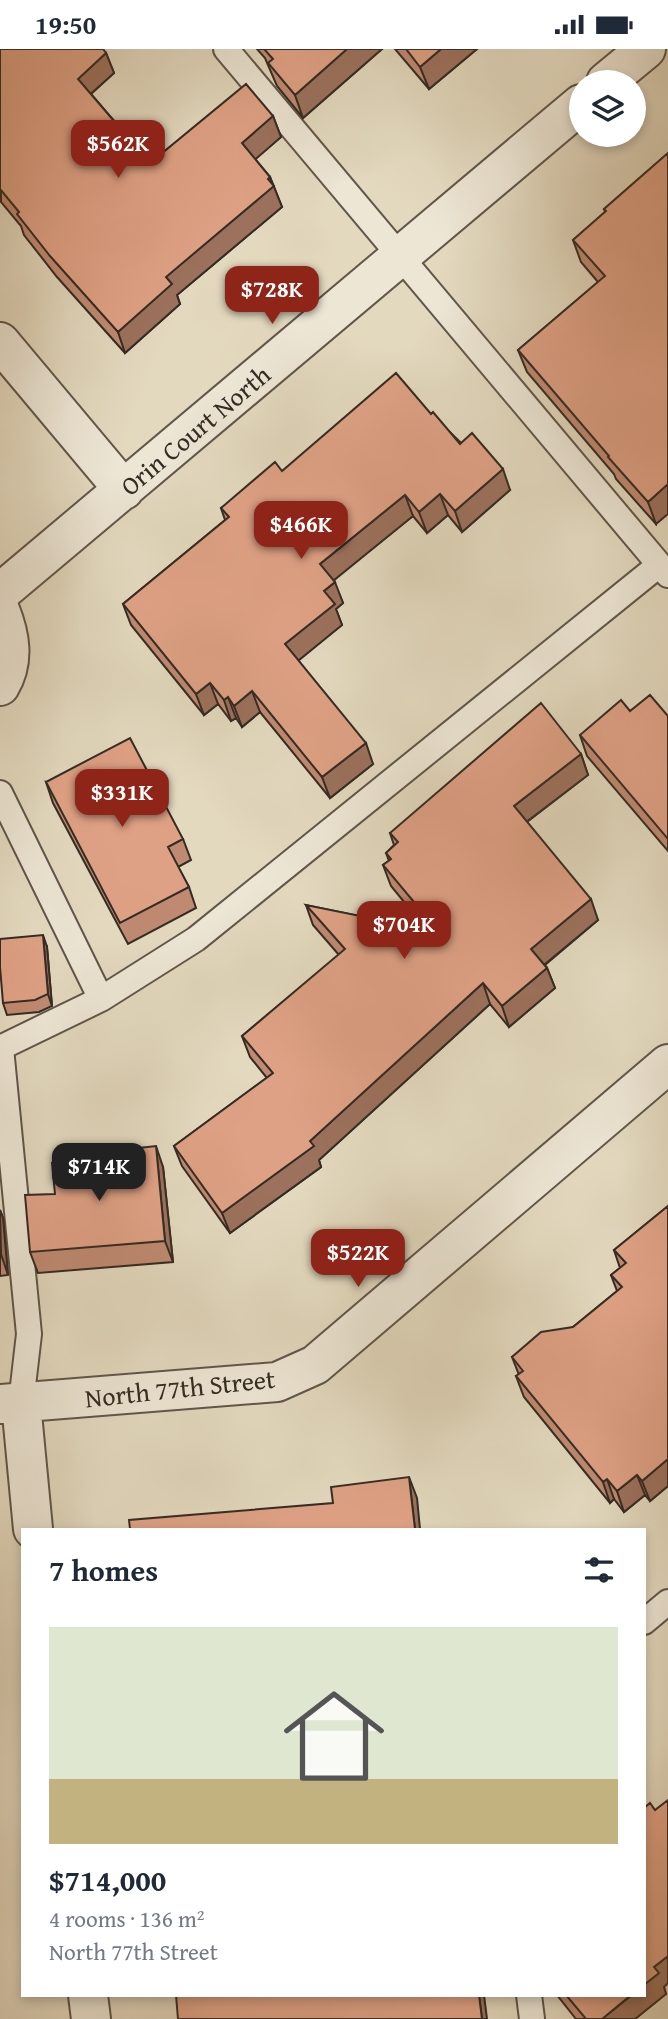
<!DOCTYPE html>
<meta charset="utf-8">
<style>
:root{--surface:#fff;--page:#f6f6f7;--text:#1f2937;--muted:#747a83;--accent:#8f2418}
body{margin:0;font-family:"Gentium Book Plus",serif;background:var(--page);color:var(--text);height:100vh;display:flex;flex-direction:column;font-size:26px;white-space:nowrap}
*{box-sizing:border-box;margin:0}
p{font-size:23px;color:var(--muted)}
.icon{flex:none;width:38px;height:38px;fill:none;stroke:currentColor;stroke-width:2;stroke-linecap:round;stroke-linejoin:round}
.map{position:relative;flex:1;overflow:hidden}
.drawer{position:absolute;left:21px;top:1479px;width:625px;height:469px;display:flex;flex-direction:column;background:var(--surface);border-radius:0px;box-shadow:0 4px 10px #0003}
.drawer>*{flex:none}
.fabs{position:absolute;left:569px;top:21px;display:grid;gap:14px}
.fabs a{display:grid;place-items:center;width:77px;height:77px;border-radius:50%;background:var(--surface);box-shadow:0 4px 10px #0003;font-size:35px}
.price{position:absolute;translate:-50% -60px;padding:0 16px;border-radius:14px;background:var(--accent);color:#fff;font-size:23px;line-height:46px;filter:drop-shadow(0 2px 4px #0008)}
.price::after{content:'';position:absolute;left:50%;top:42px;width:21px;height:16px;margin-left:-10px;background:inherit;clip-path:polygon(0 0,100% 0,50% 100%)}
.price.active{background:#222;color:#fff}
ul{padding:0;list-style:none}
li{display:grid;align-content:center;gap:14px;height:371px;padding:0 28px}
li span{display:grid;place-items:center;height:217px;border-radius:0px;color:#555}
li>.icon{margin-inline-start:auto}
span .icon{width:126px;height:126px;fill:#fffc;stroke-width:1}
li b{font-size:30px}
h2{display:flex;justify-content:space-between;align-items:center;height:84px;padding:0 28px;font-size:30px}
.status{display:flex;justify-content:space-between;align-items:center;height:49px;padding:0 35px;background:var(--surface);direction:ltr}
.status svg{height:19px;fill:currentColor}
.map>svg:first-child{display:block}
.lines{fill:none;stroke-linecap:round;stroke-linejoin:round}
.service-casing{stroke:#60564a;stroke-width:28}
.minor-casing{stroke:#60564a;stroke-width:42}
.service{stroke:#ede6d5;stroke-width:24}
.minor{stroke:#ede6d5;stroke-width:38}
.wall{fill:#c08a72;stroke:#342b23;stroke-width:2}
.shaded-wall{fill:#9c715d;stroke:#342b23;stroke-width:2}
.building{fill:#dfa185;stroke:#342b23;stroke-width:2}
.labels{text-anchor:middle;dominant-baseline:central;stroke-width:6;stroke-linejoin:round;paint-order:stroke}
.street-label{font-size:26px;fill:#342b23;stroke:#ede6d5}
</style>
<div class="status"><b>19:50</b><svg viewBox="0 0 49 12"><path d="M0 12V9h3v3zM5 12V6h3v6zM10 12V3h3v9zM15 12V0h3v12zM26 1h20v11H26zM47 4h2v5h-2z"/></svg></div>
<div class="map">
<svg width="668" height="1970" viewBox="0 0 668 1970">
<rect width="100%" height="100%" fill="#e3d9bf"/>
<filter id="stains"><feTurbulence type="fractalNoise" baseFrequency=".00286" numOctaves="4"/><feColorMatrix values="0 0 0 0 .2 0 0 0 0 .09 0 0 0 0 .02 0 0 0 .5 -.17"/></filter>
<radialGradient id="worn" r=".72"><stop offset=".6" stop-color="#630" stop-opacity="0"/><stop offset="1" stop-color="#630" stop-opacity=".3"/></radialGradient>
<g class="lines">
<defs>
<path id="service" d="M226,0l442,526
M0,744l101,206
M0,999l101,-49 95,-60 463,-374
M1,999l28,286 -8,69
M644,1573l24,-20
M529,1946l3,24"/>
<path id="minor" d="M606,33l40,-33
M0,293l124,148
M0,544l581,-489
M0,561c10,25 15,51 0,76
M21,1354l12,126
M0,1355l277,-22 38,-17 353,-301
M88,1946l3,24"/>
</defs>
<!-- service casing -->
<use href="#service" class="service-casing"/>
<!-- minor casing -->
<use href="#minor" class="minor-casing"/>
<!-- service -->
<use href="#service" class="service"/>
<!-- minor -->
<use href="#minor" class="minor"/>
</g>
<!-- wall -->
<path class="wall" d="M0,0l106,4 8,20 -23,21 59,69 123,-47 8,21 -26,22 15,18 12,30 -105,88 3,9 -55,49 -68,-76 -33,-42 -3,-9 -20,-24z
M257,0h125l-79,69 -26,-32 -12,-28z
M395,0h82l-48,40z
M668,104l-12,371 -40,-45 -2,-5 -87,-102 -9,-22 80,-68 -17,-20 -8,-22 32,-28 -1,-3z
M431,365l79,76 -48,42 -14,-17 -21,18 -14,-17 -80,64 10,23 -7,6 6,16 -44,35 75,104 -43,34 -70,-86 -18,15 -6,-9 -5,3 -13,-17 -14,11 -73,-90 -8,-21 102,-84 -4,-12 61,-37z
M630,662l38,5v135l-81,-95 -7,-21z
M581,705l7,21 -61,47 71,98 -53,45 2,3 8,20 -46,39 -19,-23 -171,156 2,7 -91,66 -48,-67 -8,-20 93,-68 -17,-21 -8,-21 97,-81 -26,-30 -7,-20 121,25 -36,-44 -8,-21 6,-4 -3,-8 8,-8 -4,-12z
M46,733l137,57 8,21 -13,7 11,20 7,21 -68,36 -75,-141z
M47,898l5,59 -13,6 -32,3 -4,-12z
M163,1118l10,95 -135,11 -8,-21 25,-58z
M668,1157v280l-18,15 -5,-6 -21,17 -10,-13 -4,4 -86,-106 -8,-21 3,-1 -7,-18 61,-30 44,-36 -6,-16 9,-7 -6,-18z
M0,1161l3,8 5,57 -8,1z
M655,1761l9,177 2,7 -31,25h-59l-19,-24h87z"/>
<!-- shaded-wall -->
<path class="shaded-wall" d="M347,0h35l-79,69 -8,-23z
M441,0h36l-48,40 -9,-22z
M106,4l8,20 -29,26 -7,-20z
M273,67l8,21 -31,27 -8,-21z
M270,128l12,30 -105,88 3,9 -55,49 -7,-21 48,-55z
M503,420l7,21 -48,42 -7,-21z
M668,435v30l-12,10 -8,-22z
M440,445l8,21 -21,18 -8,-21z
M405,446l8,21 -85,69 -8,-21z
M335,533l8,21 -7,6 6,16 -49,40 -8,-21 39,-53z
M210,634l8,21 -14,11 -8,-21z
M252,642l8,21 -18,15 -8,-21z
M228,648l8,21 -5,3 -7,-21z
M366,694l7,21 -43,34 -8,-21z
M581,705l7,21 -67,51 -7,-20z
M591,850l7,21 -59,49 -8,-20z
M43,886l4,12 5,59 -4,-12z
M547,919l8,20 -46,39 -7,-21z
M483,934l7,21 -171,156 2,7 -91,66 -8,-20 88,-72z
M156,1097l7,21 10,95 -8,-21z
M0,1161l3,8 5,57 -7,-21z
M668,1410v27l-18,15 -8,-20z
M637,1426l8,20 -21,17 -7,-21z
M409,1428l8,21 3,31h-5z
M607,1430l7,20 -4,4 -7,-21z
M668,1907v27l-4,4 2,7 -31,25h-33l30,-24h12v-10l10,-18z
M479,1946h5l3,24h-5z"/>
<!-- building -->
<path class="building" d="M0,0h103l3,4 -28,26 72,84 96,-79 27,32 -31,27 28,34 -2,2 6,7 -108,91 6,7 -54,48 -68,-76 -33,-42 2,-2 -19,-23z
M264,0h83l-52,46 -27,-32 5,-4z
M406,0h35l-21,18z
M668,104v331l-20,18 -40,-45 1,-1 -91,-106 87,-74 -32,-36 33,-29 -2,-2z
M396,324l35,41 2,-2 27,32 12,-11 31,36 -48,42 -15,-17 -21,18 -14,-17 -85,69 15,18 -11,9 11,13 -50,40 81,99 -44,34 -70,-86 -18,15 -6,-9 -4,3 -14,-17 -14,11 -73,-90 106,-87 -8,-9 54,-46 7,9z
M650,646l18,21v123l-88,-104 41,-35 9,11z
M541,654l40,51 -67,52 77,93 -60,50 16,19 -45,38 -19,-23 -173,158 4,5 -92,67 -48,-67 99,-73 -31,-37 103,-87 -39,-44 133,27 -56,-67 8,-6 -5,-6 12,-11 -8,-9z
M130,689l53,101 -15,8 21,40 -69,36 -74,-141z
M43,886l5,59 -13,6 -32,3 -3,-36v-28z
M156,1097l9,95 -135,11 -5,-57 30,-1 -3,-31 60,-6 -1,-6z
M668,1157v253l-26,22 -5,-6 -20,16 -10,-12 -4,3 -87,-106 7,-5 -11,-14 29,-25 32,-5 49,-40 -11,-12 15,-12 -12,-13z
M409,1428l6,52h-285l-1,-9 204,-17 -2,-16z
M668,1751v156l-14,11 5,6 -15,12v-177l6,-5 5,7z
M176,1946h303l3,24h-304z
M566,1946h65l-29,24h-16z"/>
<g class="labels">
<!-- street labels -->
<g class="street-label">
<text transform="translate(195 381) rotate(-40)">Orin Court North</text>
<text transform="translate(180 1339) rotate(-6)">North 77th Street</text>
</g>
</g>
<rect width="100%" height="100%" filter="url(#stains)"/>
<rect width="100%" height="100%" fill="url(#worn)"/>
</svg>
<div class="fabs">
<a><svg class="icon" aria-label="layers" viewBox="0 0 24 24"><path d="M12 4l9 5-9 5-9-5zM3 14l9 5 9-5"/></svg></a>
</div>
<b class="price" style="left:118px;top:131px">$562K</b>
<b class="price" style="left:272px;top:277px">$728K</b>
<b class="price" style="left:301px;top:512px">$466K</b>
<b class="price" style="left:122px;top:780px">$331K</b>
<b class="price" style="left:404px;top:912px">$704K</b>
<b class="price active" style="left:99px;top:1154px">$714K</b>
<b class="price" style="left:358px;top:1240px">$522K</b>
<section class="drawer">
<h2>7 homes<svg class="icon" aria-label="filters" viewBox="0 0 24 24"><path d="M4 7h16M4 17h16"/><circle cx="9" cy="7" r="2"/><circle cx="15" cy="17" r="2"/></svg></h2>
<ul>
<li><span style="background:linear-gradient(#dfe7d0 70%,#c2b280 0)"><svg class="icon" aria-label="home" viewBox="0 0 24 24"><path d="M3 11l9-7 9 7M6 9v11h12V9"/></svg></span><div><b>$714,000</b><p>4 rooms · 136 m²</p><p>North 77th Street</p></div></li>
</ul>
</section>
</div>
